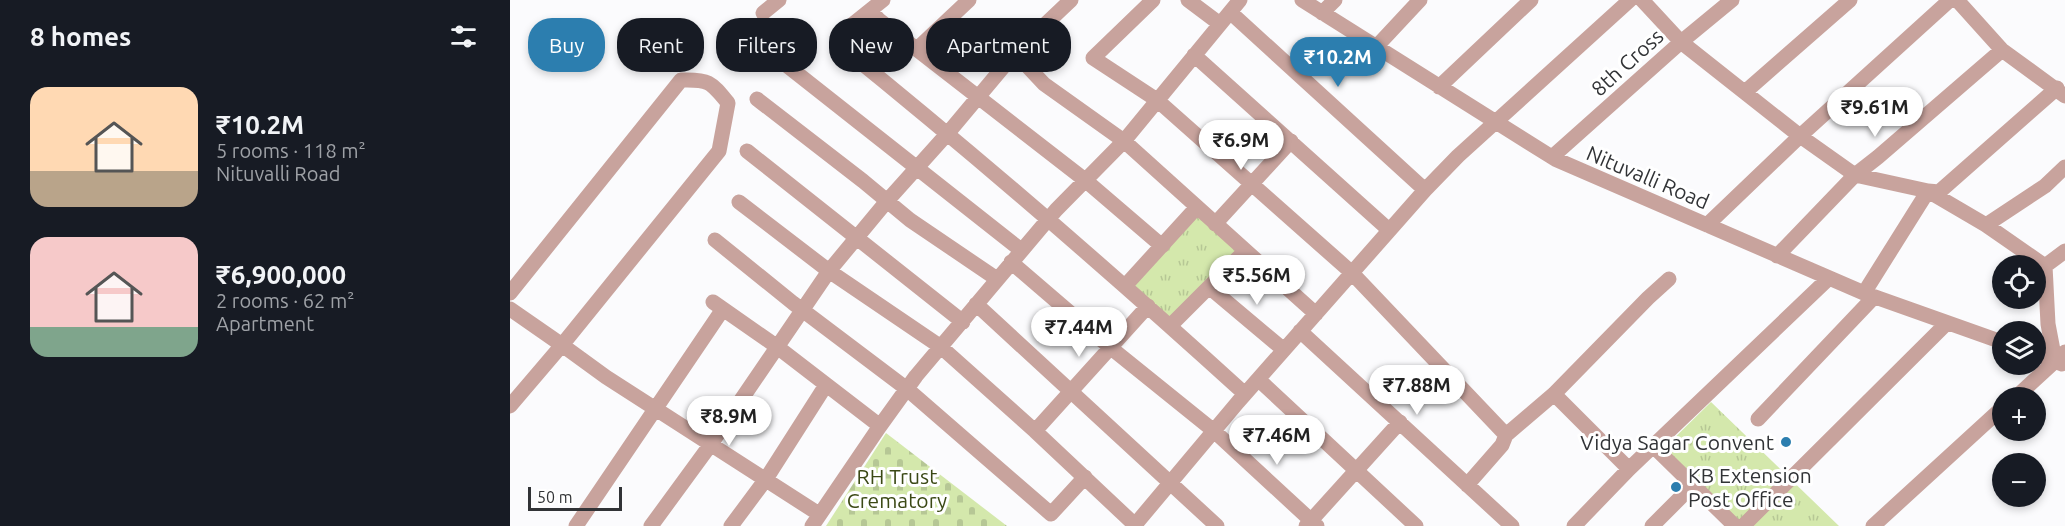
<!DOCTYPE html>
<meta charset="utf-8">
<style>
:root{--surface:#171b24;--page:#242831;--text:#f1f3f6;--muted:#9ea1a6;--accent:#2c7eaf}
body{margin:0;font-family:Ubuntu,sans-serif;background:var(--page);color:var(--text);height:100vh;display:flex;flex-direction:column;font-size:22px;white-space:nowrap}
*{box-sizing:border-box;margin:0}
p{font-size:20px;color:var(--muted)}
.icon{flex:none;width:33px;height:33px;fill:none;stroke:currentColor;stroke-width:2;stroke-linecap:round;stroke-linejoin:round}
.map{position:relative;flex:1;overflow:hidden}
.details{display:flex;flex-direction:column;background:var(--surface);width:510px}
.details>*{flex:none}
.banner{position:absolute;left:18px;top:18px;width:570px;height:54px;display:flex;gap:12px}
.controls{position:absolute;left:1482px;top:255px;display:grid;gap:12px}
.controls a{display:grid;place-items:center;width:54px;height:54px;border-radius:50%;background:var(--surface);box-shadow:0 3px 9px #0003;font-size:30px}
.scale{position:absolute;left:18px;bottom:15px;width:94px;box-sizing:border-box;padding-left:6px;border:3px solid #313336;border-top:0;font-size:16px;line-height:21px;white-space:nowrap;color:#313336;-webkit-text-stroke:4px #fff;paint-order:stroke}
.price{position:absolute;translate:-50% -51px;padding:0 14px;border-radius:21px;background:#fff;color:#222;font-size:20px;line-height:39px;filter:drop-shadow(0 2px 3px #0008)}
.price::after{content:'';position:absolute;left:50%;top:36px;width:18px;height:14px;margin-left:-9px;background:inherit;clip-path:polygon(0 0,100% 0,50% 100%)}
.price.selected{background:var(--accent);color:#fff}
ul{padding:0;list-style:none}
li{display:flex;align-items:center;gap:18px;height:150px;padding:0 30px}
li span{display:grid;place-items:center;flex:none;width:168px;height:120px;border-radius:18px;color:#555}
li>.icon{margin-inline-start:auto}
span .icon{width:72px;height:72px;fill:#fffc;stroke-width:1}
li b{font-size:26px}
h2{display:flex;justify-content:space-between;align-items:center;height:72px;padding:0 30px;font-size:26px}
.tag{padding:0 21px;border-radius:24px;background:var(--surface);box-shadow:0 3px 9px #0003;font-size:21px;line-height:54px}
.tag.selected{background:var(--accent);color:#fff}
main{display:flex;flex:1;min-height:0}
.map>svg:first-child{display:block}
.cemetery{fill:url(#cemetery-stones)}
.park{fill:url(#park-tufts)}
.lines{fill:none;stroke-linecap:round;stroke-linejoin:round}
.minor{stroke:#c8a39d;stroke-width:15}
.poi-dot{fill:#2c7eaf;stroke:#fff;stroke-width:2}
.labels{text-anchor:middle;dominant-baseline:central;stroke-width:6;stroke-linejoin:round;paint-order:stroke}
.street-label{font-size:21px;fill:#313336;stroke:#fff}
.poi-label{font-size:21px;fill:#313336;stroke:#fff;text-anchor:end}
.park-label{font-size:21px;fill:#3b4915;stroke:#fff}
</style>
<main>
<section class="details">
<h2>8 homes<svg class="icon" aria-label="filters" viewBox="0 0 24 24"><path d="M4 7h16M4 17h16"/><circle cx="9" cy="7" r="2"/><circle cx="15" cy="17" r="2"/></svg></h2>
<ul>
<li><span style="background:linear-gradient(#ffd9b3 70%,#b9a48a 0)"><svg class="icon" aria-label="home" viewBox="0 0 24 24"><path d="M3 11l9-7 9 7M6 9v11h12V9"/></svg></span><div><b>₹10.2M</b><p>5 rooms · 118 m²</p><p>Nituvalli Road</p></div></li>
<li><span style="background:linear-gradient(#f6c9c9 75%,#7fa58c 0)"><svg class="icon" aria-label="home" viewBox="0 0 24 24"><path d="M3 11l9-7 9 7M6 9v11h12V9"/></svg></span><div><b>₹6,900,000</b><p>2 rooms · 62 m²</p><p>Apartment</p></div></li>
</ul>
</section>
<div class="map">
<svg width="1555" height="526" viewBox="0 0 1555 526">
<defs>
<pattern id="cemetery-stones" width="16" height="16" patternUnits="userSpaceOnUse" patternTransform="scale(1.5)"><rect width="16" height="16" fill="#d4e8ac"/><path d="M2 7V4a2 2 0 0 1 4 0v3zM10 15v-3a2 2 0 0 1 4 0v3z" fill="#b6c795"/></pattern>
<pattern id="park-tufts" width="24" height="20" patternUnits="userSpaceOnUse" patternTransform="scale(1.5)"><rect width="24" height="20" fill="#d4e8ac"/><path d="M3 7l-1-3M5 7V3M7 7l1-3M15 17l-1-3M17 17v-4M19 17l1-3" fill="none" stroke="#b6c795"/></pattern>
</defs>
<rect width="100%" height="100%" fill="#fbfbfd"/>
<!-- cemetery -->
<path class="cemetery" d="M376,433l121,93h-181z"/>
<!-- park -->
<path class="park" d="M687,207l48,44 -75,75 -45,-40z
M1201,402l128,124h-102l-76,-75z"/>
<g class="lines">
<!-- minor -->
<path class="minor" d="M373,0l-40,32 -5,12c140,113 275,230 407,350
M643,0l-60,58 64,42 194,172 155,163
M678,0l32,24
M792,0l253,159 309,134 138,49
M1132,0l39,42 119,94 55,39 73,16 58,34 59,41 3,58 7,37
M1447,0l45,50 63,46
M361,11l8,9 206,160 77,66
M720,12l195,178
M253,13l16,-13
M812,13l13,-13
M867,46l43,-46
M407,49l52,-49
M505,53l29,31 80,57 192,173
M684,55l195,175
M270,60l241,190
M929,87l92,-87
M1235,92l105,-92
M247,99l106,82 47,39 87,59
M237,151l216,171
M1042,157l129,-115 51,-42
M229,202l90,69 112,76 94,84 100,94
M705,224l76,-83
M1197,225l93,-89 150,-136
M1476,225l59,-39 20,-19
M205,240l78,63 114,86 144,125 34,-37
M1267,256l78,-81 23,-18 124,-107
M501,262l100,86 103,83 103,95
M1535,266l20,-15
M615,286l72,-79
M699,287l75,63
M0,293l171,-213c28,-1 30,2 47,23l-9,48 -157,194 -52,-36
M1354,293l64,-102 11,1 118,-104
M203,302l63,44 104,80
M466,304l241,222
M660,326l75,-75
M790,331l212,195
M1526,354l26,10
M749,380l157,146
M1044,394l75,75
M1505,398l50,-46
M0,406l52,-61 44,32 213,137
M1248,419l116,-122
M525,431l113,-125
M1143,446l82,80
M957,485l35,-40 4,-10 48,-41 94,-96 21,-19
M66,526l147,-217
M141,526l60,-82 118,-173 58,-70 61,-68 67,-80 56,-53
M221,526l35,-47 60,-94
M302,526l68,-100 36,-50 140,-166 68,-69 116,-141
M624,526l104,-124 187,-212 33,-34 172,-156
M796,526l94,-104
M1064,526l55,-57 200,-191
M1142,526l41,-41
M1233,526l204,-203
M1363,526l129,-118"/>
</g>
<!-- markers -->
<g class="poi-dot">
<circle cx="1276" cy="442" r="6"/>
<circle cx="1166" cy="487" r="6"/>
</g>
<g class="labels">
<!-- street labels -->
<g class="street-label">
<text transform="translate(1117 62) rotate(-42)">8th Cross</text>
<text transform="translate(1138 177) rotate(23)">Nituvalli Road</text>
</g>
<!-- poi labels -->
<g class="poi-label">
<text x="1264" y="442">Vidya Sagar Convent</text>
<text x="1178" y="475" text-anchor="start">KB Extension<tspan x="1178" dy="24">Post Office</tspan></text>
</g>
<!-- park labels -->
<g class="park-label">
<text x="387" y="476">RH Trust<tspan x="387" dy="24">Crematory</tspan></text>
</g>
</g>
</svg>
<div class="controls">
<a><svg class="icon" aria-label="locate" viewBox="0 0 24 24"><circle cx="12" cy="12" r="6"/><path d="M12 2v4M12 18v4M2 12h4M18 12h4"/></svg></a>
<a><svg class="icon" aria-label="layers" viewBox="0 0 24 24"><path d="M12 4l9 5-9 5-9-5zM3 14l9 5 9-5"/></svg></a>
<a>+</a>
<a>−</a>
</div>
<div class="scale">50 m</div>
<b class="price selected" style="left:828px;top:88px">₹10.2M</b>
<b class="price" style="left:1365px;top:138px">₹9.61M</b>
<b class="price" style="left:731px;top:171px">₹6.9M</b>
<b class="price" style="left:747px;top:306px">₹5.56M</b>
<b class="price" style="left:569px;top:358px">₹7.44M</b>
<b class="price" style="left:907px;top:416px">₹7.88M</b>
<b class="price" style="left:219px;top:447px">₹8.9M</b>
<b class="price" style="left:767px;top:466px">₹7.46M</b>
<div class="banner">
<a class="tag selected">Buy</a>
<a class="tag">Rent</a>
<a class="tag">Filters</a>
<a class="tag">New</a>
<a class="tag">Apartment</a>
</div>
</div>
</main>
